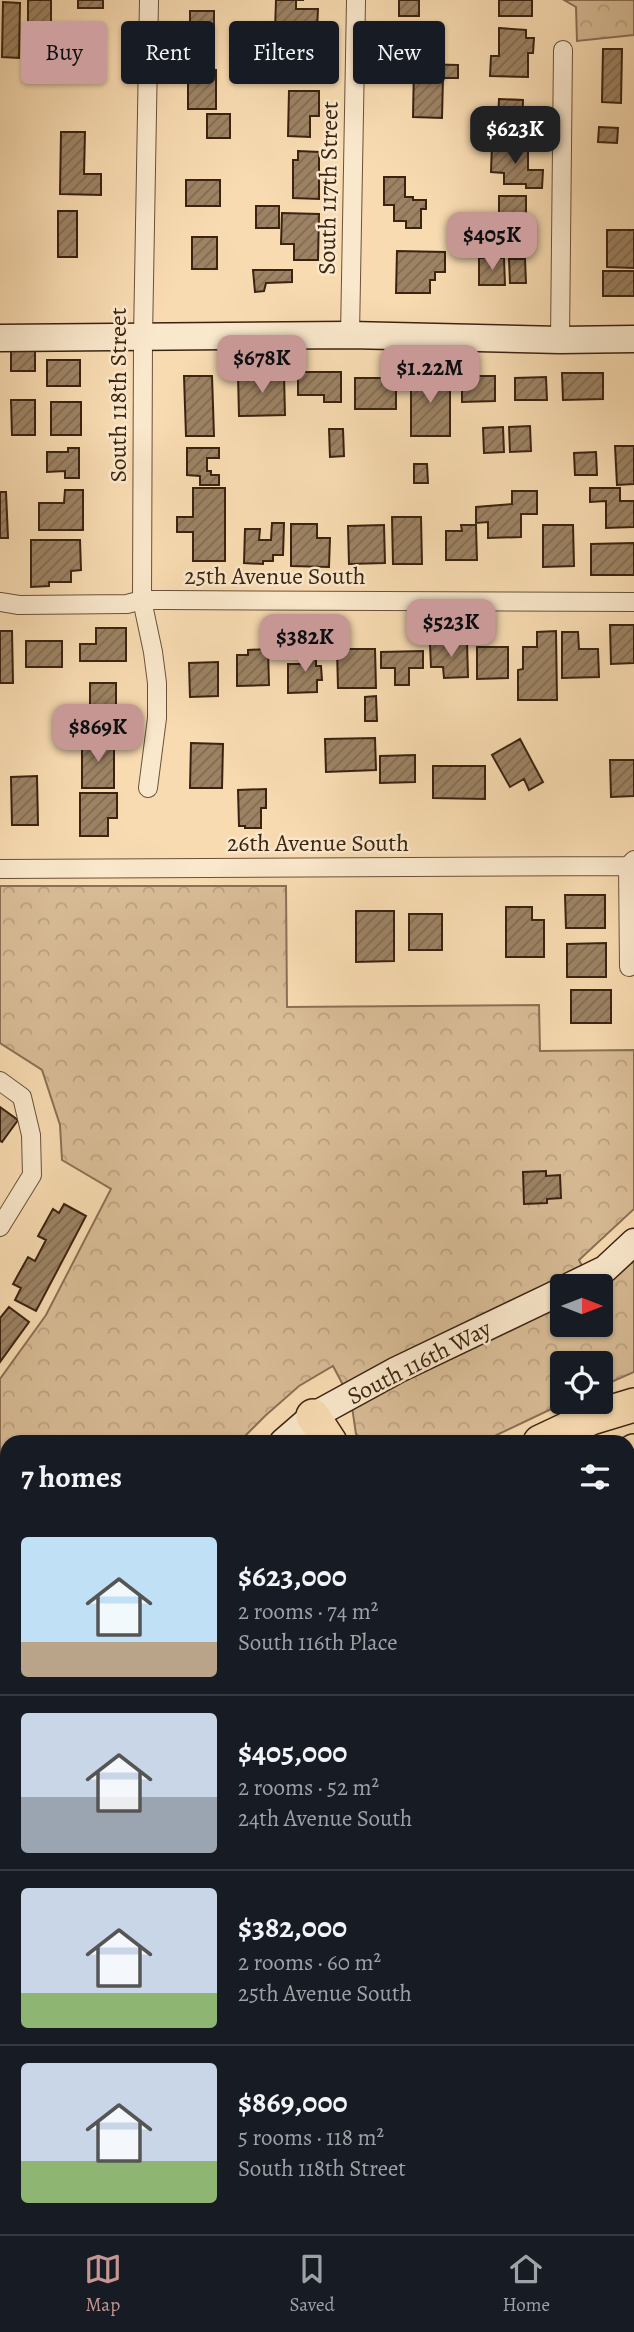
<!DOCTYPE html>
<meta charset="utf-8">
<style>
:root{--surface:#171b24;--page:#20242c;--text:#f1f3f6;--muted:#9ea1a6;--line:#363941;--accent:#c59692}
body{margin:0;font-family:Alegreya,serif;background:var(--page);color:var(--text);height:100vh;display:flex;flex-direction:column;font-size:26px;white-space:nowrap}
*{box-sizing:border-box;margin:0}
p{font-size:23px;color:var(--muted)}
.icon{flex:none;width:38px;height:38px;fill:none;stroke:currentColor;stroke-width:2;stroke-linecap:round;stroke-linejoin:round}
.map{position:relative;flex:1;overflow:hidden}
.sheet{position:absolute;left:0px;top:1435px;width:635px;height:800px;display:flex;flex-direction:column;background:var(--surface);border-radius:21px 21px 0 0;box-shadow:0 2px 5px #0004}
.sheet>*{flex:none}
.top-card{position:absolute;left:21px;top:21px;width:593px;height:63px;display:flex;gap:14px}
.needle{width:46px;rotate:90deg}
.buttons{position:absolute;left:550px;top:1274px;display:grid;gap:14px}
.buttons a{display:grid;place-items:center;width:63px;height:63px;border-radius:7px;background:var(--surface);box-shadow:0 2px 5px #0004;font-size:35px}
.price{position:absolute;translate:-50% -60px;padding:0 16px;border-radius:14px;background:var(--accent);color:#111;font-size:23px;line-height:46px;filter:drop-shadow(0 2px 4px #0008)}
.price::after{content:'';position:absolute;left:50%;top:42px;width:21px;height:16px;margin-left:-10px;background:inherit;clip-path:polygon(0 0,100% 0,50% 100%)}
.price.active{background:#222;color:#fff}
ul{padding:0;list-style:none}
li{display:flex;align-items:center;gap:21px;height:175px;padding:0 21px}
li+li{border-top:2px solid var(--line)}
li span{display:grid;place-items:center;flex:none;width:196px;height:140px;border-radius:7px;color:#555}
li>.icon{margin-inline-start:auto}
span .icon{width:84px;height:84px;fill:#fffc;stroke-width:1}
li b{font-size:30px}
h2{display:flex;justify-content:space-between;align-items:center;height:84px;padding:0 21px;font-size:30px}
.pill{padding:0 24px;border-radius:7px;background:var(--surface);box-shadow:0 2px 5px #0004;font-size:24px;line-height:63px}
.pill.active{background:var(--accent);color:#111}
.tabs{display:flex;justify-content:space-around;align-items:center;height:98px;border-top:2px solid var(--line);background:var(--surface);font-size:19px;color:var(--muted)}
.tabs a{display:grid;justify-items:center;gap:4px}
.tabs .active{color:var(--accent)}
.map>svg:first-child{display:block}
.forest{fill:url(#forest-crowns);stroke:#8a7054;stroke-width:2;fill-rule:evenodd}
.building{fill:url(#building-hatch);stroke:#3b2311;stroke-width:2}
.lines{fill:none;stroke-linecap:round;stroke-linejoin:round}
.street-casing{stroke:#6a5139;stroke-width:20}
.secondary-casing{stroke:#3b2311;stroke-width:29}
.primary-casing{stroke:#3b2311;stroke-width:31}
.highway-casing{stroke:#3b2311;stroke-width:36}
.street{stroke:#fae8cc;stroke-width:18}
.secondary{stroke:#fae8cc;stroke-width:26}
.primary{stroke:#f8dbb1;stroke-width:28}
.highway{stroke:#f8dbb1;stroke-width:33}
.labels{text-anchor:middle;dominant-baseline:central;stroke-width:5;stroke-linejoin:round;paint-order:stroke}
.street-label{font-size:24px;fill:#3b2311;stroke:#fae8cc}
</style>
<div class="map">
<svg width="634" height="2234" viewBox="0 0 634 2234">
<defs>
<pattern id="forest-crowns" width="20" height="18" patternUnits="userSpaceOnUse" patternTransform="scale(1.75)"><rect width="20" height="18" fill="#d8bc96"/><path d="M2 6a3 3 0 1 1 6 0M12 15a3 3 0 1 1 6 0" fill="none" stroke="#baa180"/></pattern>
<pattern id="building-hatch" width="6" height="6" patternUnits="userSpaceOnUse" patternTransform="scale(1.75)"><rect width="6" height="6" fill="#9d8364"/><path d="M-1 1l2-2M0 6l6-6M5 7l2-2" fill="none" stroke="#816b51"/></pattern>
</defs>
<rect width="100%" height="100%" fill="#f8dbb1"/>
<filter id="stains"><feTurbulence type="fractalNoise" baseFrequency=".00286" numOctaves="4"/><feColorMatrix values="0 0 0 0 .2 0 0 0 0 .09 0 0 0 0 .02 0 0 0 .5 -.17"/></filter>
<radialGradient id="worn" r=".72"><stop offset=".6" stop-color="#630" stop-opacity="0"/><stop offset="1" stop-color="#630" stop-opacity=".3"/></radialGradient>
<!-- forest -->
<path class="forest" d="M564,0h70v35l-57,6 -1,-34z
M0,886h286l1,121 252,-2 1,46 94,-1v159l-55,51 12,23 43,-21v110l-34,15v-24h-38v39h4l-84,40h-117l-9,-8 -5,-34 -18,-34 -34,20 -34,30 -26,26h-232v408l-7,4v-475l46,-64 65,-126 -49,-29 -2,-35 -18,-55 -42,-27zM562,1286h38v39h-38z"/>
<!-- building -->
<path class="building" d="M28,0h23v30h-23z
M78,0h25v8h-25z
M276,0h28h-8v9h22l-1,21h-42z
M399,0h20v16h-20z
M499,0h33v16h-33z
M3,2l17,1 -1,55 -17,-1z
M190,11h24v44h-24z
M499,28l27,2v8h8l-1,15h-5v24l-38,-1 1,-20h8z
M289,37h22l-1,20h9v26h-39v-27l9,1z
M35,40h35v37h-35z
M603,49h19l-1,54 -19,-1z
M414,64l44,1v13h-15l-1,40 -29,-1z
M188,69l28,1v39h-28z
M289,91h30v25h-9v21l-22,-1z
M499,99l24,1 -1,41 -6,-1 -1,4 -36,-1 1,-23 18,1z
M207,114h23v24h-23z
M599,127l19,1 -1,15 -19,-1z
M61,132h24l-1,42h17v21l-41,-1z
M492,144l21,1v4h15v21h15l-1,18h-16v-4h-22v-11l-13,-1z
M298,151l21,1v47l-26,-1v-38h5z
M384,177h21v20h8v3h13v9h-5v19h-15v-7h-12v-16h-10z
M186,180h34v26h-34z
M499,196h27v37h-14v12h-13z
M256,206h23v22h-23z
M58,211h19v46h-19z
M282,213l37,1 -1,46h-24v-16h-13z
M607,230h27v38l-27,-1z
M192,237h25v32h-25z
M397,251l48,1v20h-10v8h-5v13h-34z
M479,258h25l1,27h-26z
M509,259h16l1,24h-16z
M253,270h39v12l-26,1 -2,8 -9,1z
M603,271h31v25h-31z
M11,349h24v22h-24z
M47,360h33v26h-33z
M298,372h43v30h-17v-7h-26z
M562,373h41v26l-40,1z
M284,374l1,41 -46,1 -1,-41z
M411,374h39v62h-39z
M184,376h28l2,60h-28z
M462,376h33v25l-33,1z
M546,377l1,23h-32v-22z
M355,378h41v31h-41z
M11,400h24v35h-23z
M51,402h30v33h-30z
M530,426l1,25 -21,1 -1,-25z
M503,427l1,25 -20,1 -1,-25z
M329,429h14l1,27 -14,1z
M615,446h19v38l-17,1z
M68,448h11v30h-14v-7l-18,1v-20h21z
M187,448h32v10h-12v13h4v4h8v10h-19v-9l-13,-1z
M596,452l1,23h-22l-1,-22z
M414,464h13l1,19h-14z
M193,488h32v73h-32v-29h-16v-15h16z
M590,488h30v13h14v26l-28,1v-27l-16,1z
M65,490h18v40h-44v-27h25z
M512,491h25v23h-16v23l-33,1v-16l-12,1v-16l36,-3z
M0,492h6l2,46h-8z
M392,517h29l1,47h-29z
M272,523h12l-1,32h-10v6h-10v3l-19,-1 1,-34h15l-1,11h12z
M291,524h26v14h13l-1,29 -38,-1z
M384,525l1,38 -36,1 -1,-38z
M461,525h15l1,35h-31v-29h16z
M543,525h30l1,41 -31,1z
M31,540h49l1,30 -10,1v11h-22v4l-18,1z
M634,543v32h-43v-31z
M610,625h24v38l-23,1z
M96,628h30v33h-46v-17h16z
M0,631h12l1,52h-13z
M556,631l1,69h-39v-30l5,-1v-22h14v-15z
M562,632h16l1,17h19l1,28 -37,1z
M26,641h36v26h-36z
M467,642l1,35 -24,1 -1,-11h-12l-1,-23z
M477,647h31v31l-31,1z
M268,649l1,36 -32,1v-31h11v-5z
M301,649h15v17h5l1,14h-5v12l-29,1v-29h14z
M337,649h38l1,39h-38z
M423,651v17h-14v17h-14v-17h-14v-16z
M218,662v34l-28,1 -1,-34z
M90,683h26v42h-26z
M376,696l1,25h-12v-24z
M375,738l1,32 -50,2 -1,-33z
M520,739l23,43 -14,8 -5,-11 -14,8 -18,-32z
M82,741h32v47h-32z
M191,743l32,1 -1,44h-32z
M415,755v27l-35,1v-27z
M610,760h24v36l-23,1z
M433,766h52v33l-52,-1z
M37,776l1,49h-26l-1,-48z
M266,789v19h-5v20h-16v-2h-6l-1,-36z
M80,793h37v25h-9v18h-28z
M565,895h40v33h-39z
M506,907h26v13h12v37h-38z
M356,911h38v50l-38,1z
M409,914h33v36h-33z
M606,943v34h-39v-33z
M571,990h40v33h-40z
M0,1107l18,13 -16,22 -2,-1z
M546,1171v5l14,-1 1,23 -14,1v4l-23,1 -1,-32z
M64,1204l22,12 -50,95 -21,-11 6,-12 -8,-4 15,-27 7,4 11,-21 -8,-4 15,-27 6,4z
M9,1307l20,15 -29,40v-44z
M634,1997v159l-6,6v-158z"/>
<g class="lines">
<defs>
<path id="street" d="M350,335l6,-334
M560,340l3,-290
M0,602l19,3 108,-1 15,-4h24l468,2
M148,788l9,-70v-35l-4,-31 -11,-52 1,-262 6,-338
M628,866l1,101
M0,869l628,-3 6,-6
M0,1081l22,16 9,38 1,40 -32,52"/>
<path id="secondary" d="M0,338l350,-3 210,5 74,-1
M570,1286l35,-17 29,-27
M283,1442l30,-26 84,-46 165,-79"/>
<path id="primary" d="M0,1755l7,-1"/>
<path id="highway" d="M313,1416l17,26
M540,1442l51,-24 43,-13
M628,1455l6,-4
M628,1585l6,-6
M0,1735l7,-2
M628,1769h6
M628,1809l6,1
M0,2131l7,-3
M79,2234l2,-6
M192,2234l1,-6
M263,2234l1,-6"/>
</defs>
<!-- street casing -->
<use href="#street" class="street-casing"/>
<!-- secondary casing -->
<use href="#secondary" class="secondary-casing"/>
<!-- primary casing -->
<use href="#primary" class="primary-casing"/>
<!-- highway casing -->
<use href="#highway" class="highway-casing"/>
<!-- street -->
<use href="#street" class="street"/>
<!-- secondary -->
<use href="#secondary" class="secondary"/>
<!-- primary -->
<use href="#primary" class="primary"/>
<!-- highway -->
<use href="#highway" class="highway"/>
</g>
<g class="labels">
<!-- street labels -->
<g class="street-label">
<text transform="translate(328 188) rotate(-89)">South 117th Street</text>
<text transform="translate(118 395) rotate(-90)">South 118th Street</text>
<text x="275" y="576">25th Avenue South</text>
<text x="318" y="843">26th Avenue South</text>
<text transform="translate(419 1362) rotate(-27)">South 116th Way</text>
</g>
</g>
<rect width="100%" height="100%" filter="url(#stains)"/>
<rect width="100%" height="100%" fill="url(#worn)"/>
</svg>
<div class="buttons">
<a><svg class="needle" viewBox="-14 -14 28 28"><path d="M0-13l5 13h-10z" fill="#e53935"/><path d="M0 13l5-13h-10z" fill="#9ea1a6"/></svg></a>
<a><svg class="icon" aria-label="locate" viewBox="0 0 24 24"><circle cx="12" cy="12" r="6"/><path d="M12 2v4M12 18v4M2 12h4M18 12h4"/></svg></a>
</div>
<b class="price active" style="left:515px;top:166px">$623K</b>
<b class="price" style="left:492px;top:272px">$405K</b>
<b class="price" style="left:262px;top:395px">$678K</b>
<b class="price" style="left:430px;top:405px">$1.22M</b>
<b class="price" style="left:451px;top:659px">$523K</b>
<b class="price" style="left:305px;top:674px">$382K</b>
<b class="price" style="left:98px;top:764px">$869K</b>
<div class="top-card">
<a class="pill active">Buy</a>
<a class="pill">Rent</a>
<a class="pill">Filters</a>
<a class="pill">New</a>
</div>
<section class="sheet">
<h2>7 homes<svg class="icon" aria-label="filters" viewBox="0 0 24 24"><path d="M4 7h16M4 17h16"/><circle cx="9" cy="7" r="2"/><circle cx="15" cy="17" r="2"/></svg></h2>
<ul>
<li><span style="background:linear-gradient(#bfe0f5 75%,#b9a48a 0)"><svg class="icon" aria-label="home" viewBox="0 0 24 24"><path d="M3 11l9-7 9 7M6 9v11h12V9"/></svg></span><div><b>$623,000</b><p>2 rooms · 74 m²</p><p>South 116th Place</p></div></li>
<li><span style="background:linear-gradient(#c9d6e8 60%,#9aa5b1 0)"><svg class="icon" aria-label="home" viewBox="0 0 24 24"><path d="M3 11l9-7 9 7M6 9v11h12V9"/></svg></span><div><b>$405,000</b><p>2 rooms · 52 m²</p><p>24th Avenue South</p></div></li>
<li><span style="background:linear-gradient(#c9d6e8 75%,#8fb573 0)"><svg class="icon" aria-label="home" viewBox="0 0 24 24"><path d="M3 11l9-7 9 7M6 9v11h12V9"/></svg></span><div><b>$382,000</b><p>2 rooms · 60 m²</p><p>25th Avenue South</p></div></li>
<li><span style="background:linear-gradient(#c9d6e8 70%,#8fb573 0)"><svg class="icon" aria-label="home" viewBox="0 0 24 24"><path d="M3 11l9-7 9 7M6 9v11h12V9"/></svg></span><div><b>$869,000</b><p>5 rooms · 118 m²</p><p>South 118th Street</p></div></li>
</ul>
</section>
</div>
<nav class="tabs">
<a class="active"><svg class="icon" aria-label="map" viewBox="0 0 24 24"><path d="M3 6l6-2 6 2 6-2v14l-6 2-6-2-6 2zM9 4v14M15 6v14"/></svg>Map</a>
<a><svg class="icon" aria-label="saved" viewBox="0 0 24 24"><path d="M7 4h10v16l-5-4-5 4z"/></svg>Saved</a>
<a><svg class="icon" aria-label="home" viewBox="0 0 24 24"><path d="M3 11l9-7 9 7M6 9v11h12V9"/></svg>Home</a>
</nav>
